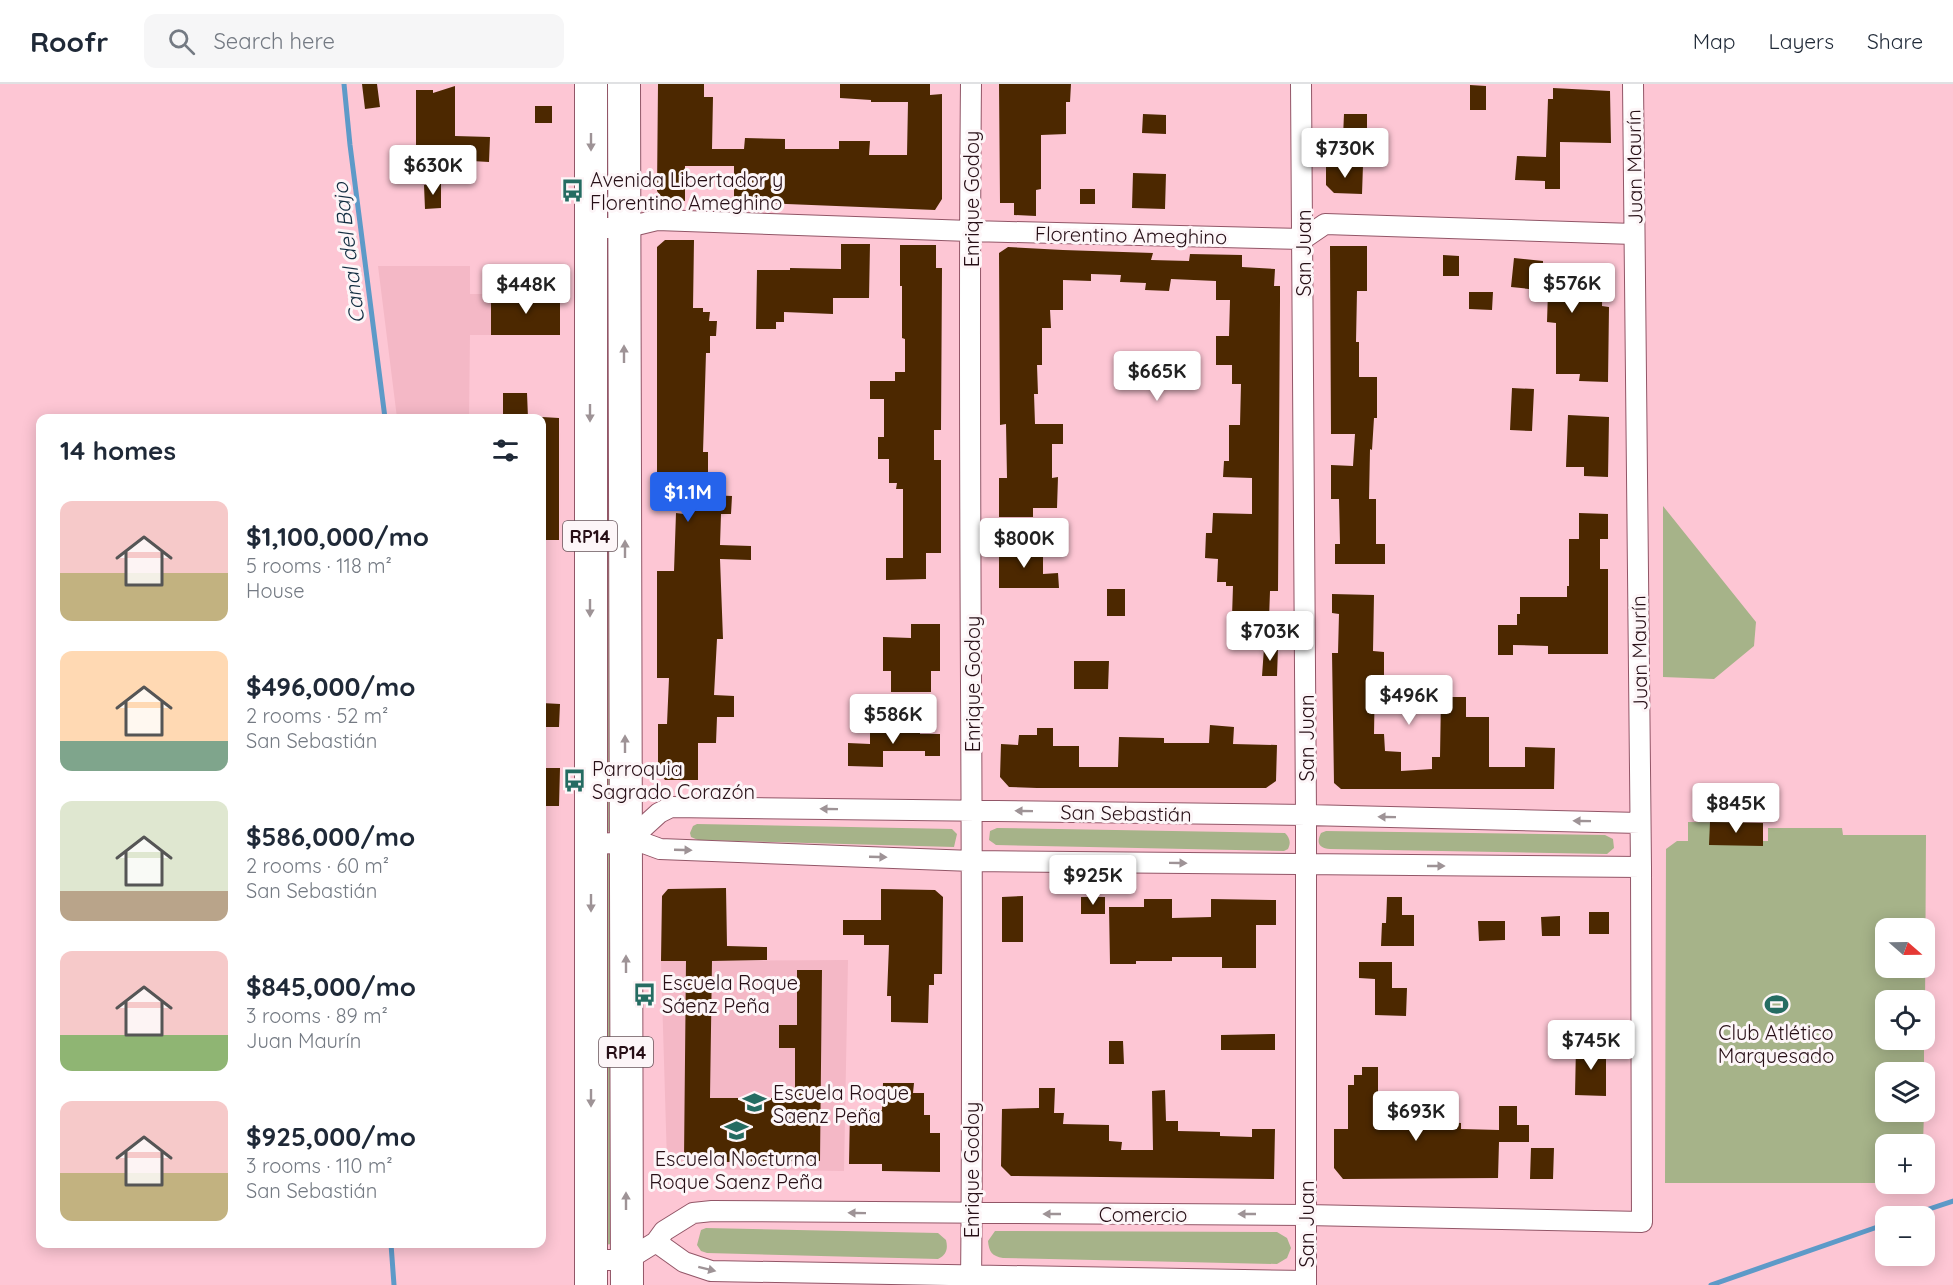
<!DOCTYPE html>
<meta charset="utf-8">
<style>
:root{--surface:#fff;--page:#f6f6f7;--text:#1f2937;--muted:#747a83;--line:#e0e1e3;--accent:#2563eb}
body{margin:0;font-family:Quicksand,sans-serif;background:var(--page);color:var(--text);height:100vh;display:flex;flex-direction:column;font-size:22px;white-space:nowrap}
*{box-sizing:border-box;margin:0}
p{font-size:20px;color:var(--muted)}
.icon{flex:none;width:33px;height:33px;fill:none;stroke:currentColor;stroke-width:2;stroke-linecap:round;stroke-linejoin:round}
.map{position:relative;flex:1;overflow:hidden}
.drawer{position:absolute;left:36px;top:330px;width:510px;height:834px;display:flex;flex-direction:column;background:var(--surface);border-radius:12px;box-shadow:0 3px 15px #0003}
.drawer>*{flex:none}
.needle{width:39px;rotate:110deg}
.buttons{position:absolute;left:1875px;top:834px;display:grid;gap:12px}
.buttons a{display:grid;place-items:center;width:60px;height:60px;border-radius:12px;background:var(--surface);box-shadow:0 3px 15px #0003;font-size:30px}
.price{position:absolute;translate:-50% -51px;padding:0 14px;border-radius:6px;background:#fff;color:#222;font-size:20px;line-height:39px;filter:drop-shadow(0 2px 3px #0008)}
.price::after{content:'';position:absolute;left:50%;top:36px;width:18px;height:14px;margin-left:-9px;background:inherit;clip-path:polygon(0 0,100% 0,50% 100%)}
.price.selected{background:var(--accent);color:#fff}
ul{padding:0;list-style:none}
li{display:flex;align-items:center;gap:18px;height:150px;padding:0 24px}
li span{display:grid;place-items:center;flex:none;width:168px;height:120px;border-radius:12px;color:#555}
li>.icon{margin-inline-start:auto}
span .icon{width:72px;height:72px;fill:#fffc;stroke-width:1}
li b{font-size:26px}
h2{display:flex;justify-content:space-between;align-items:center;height:72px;padding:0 24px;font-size:26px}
header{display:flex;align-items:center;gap:36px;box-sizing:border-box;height:84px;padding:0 30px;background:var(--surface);border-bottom:2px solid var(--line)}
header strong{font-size:28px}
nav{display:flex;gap:33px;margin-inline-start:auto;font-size:21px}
.search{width:420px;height:54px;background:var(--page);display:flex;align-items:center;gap:15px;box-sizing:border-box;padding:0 21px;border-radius:12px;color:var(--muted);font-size:22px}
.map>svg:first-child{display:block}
.built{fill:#f4b8c6}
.green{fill:#a6b389;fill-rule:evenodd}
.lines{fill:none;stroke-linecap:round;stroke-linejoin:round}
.stream{stroke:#5d9ac8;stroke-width:5}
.building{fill:#4c2800}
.street-casing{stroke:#925667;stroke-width:22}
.primary-casing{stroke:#925667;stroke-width:34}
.street{stroke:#fff;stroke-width:20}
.primary{stroke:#fff;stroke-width:32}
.oneway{fill:#9e9396}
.labels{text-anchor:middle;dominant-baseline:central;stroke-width:6;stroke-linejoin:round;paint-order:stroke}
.shield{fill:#fdf6f8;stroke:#67545a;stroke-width:1.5}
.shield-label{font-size:18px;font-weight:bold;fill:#270f16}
.street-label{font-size:20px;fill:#270f16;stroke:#fdf6f8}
.poi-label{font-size:20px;fill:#270f16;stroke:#fdf6f8;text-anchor:start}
.water-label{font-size:21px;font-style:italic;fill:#122d41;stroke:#fdf6f8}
</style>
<header>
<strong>Roofr</strong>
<div class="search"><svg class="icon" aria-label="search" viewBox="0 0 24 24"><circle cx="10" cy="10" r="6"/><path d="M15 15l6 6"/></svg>Search here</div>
<nav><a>Map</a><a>Layers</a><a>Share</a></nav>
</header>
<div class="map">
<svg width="1953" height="1201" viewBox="0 0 1953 1201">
<rect width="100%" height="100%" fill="#fdc6d4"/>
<!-- built -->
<path class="built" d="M378,182h92v28h90l-1,41h-89l-1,83h-72z
M848,876l-4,211 -170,-2 -7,-7 -6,-201z"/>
<!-- green -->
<path class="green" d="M606,157h4l1,590 -4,1z
M1663,422l93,116 -2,24 -40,33 -51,-2z
M1688,738l75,1v18h5v-13h74l1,7h83l-1,175 -1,-10h-38v40h38v32h-38v40h38l-1,32h-37l-1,39h-220l1,-334 11,-8h11zM1886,844h38v40h-38z
M697,740l255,5 5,5 -3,13 -256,-7 -7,-3 -1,-4 3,-7z
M997,744l288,5c5,5 6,10 3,16l-4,2 -288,-6 -7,-5 1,-9z
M1326,747l279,4 8,4 1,9 -7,6 -277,-5c-11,-1 -14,-6 -9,-16z
M606,769l4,1 4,386 -3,4 -6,1z
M706,1144l232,5 8,7c2,8 1,15 -8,19l-231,-6 -6,-2 -4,-6 4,-15z
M995,1147l282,1 10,6 4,10 -4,10 -10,6 -274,-6c-11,-2 -14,-6 -15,-17z"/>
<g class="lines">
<!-- stream -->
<path class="stream" d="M344,0l6,61 35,273
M1908,1132l45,-15
M391,1160l3,41
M1711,1201l175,-61"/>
</g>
<!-- building -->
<path class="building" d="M362,0h15l3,23 -15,2z
M658,0h46v13h9l-1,52h32l1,-11 40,1v10h54v-8h31l-1,14h38l1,-53h-37v-2l-31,-2v-14h90v11l12,-1v105l-7,11 -201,-8v-36h-49v35h-21l-7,-10z
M999,0h72l-1,18h-4v32l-25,1v54l-5,1v26l-22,-1v-12h-14z
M1470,1l16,1v24h-16z
M455,2v50l35,1 -1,25 -17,-1v-4h-4l1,-6h-53v-61h17v3z
M1553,4l57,3 1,52 -51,-1v47h-15v-8l-30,-1 2,-24 29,1 2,-58h5z
M535,22h17v17h-17z
M1143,30l23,1v19l-24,-1z
M1344,30h23v23h-24z
M1326,80l37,1 -1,29 -28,-1 -8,-8z
M1133,89l33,1 -1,35 -33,-1z
M441,100v24l-16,1 -1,-24z
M1080,105h15v15h-15z
M665,156h29l-1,68h10v4h7l-1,9h8l-1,15h-6v17h-4l-3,99h5v43l24,1 -1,18h-10l-1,31 31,1v14l-31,-1 3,80h-6l-3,56 20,1v21h-17l-1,26h-18v37h-33l-7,-10v-46h9l2,-46h-12v-107h17l2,-58 8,1v-29h-27v-238z
M841,160h29l-1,54h-36v16l-49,-2v10h-8v7h-20l1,-59h33v-2l51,1z
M900,161h36v23h6l-1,162h-7v30h7v93h-15v26l-40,1v-22h17v-69h-7l1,-6h-8v-24h-11v-22h6v-38h-14v-18h25v-9h10v-33l-3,-1v-52h-2z
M1330,162h37v45h-10l-1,51h3v35h18v41h-3l-2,32 -2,-1 -1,50h7v45h9v20h-50v-20h5l-1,-45h-8v-34l22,1 2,-32h-24z
M1008,163l55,3 90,3 -2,7 38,1 1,-7 52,1v12l33,2 -1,17h6v15l-2,290h-8l-2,57 -37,-1 2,-61h-7v-4h-9l1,-23 -13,-1 1,-25h6l1,-20 39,1v-36l-29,-1 1,-16h5v-36h11l1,-41h-9v-19h-16v-29h13l1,-36h-14v-19l-45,-2 -2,12 -24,-1 1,-7 -26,-1 1,-7 -30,-1v7l-28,-1v30h-13l1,18h-9v37h-5l1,29h-4l1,30h28v20h-11v34l6,-1 -1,31h-24v9h-34v-39h8l-1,-54 -6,1 -1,-172z
M1443,171l16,1v20h-16z
M1514,174l29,3v2l60,3 -1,40 7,1 -1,75 -29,-1 1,-7h-24v-51l-9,-1 1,-31 -37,-4z
M1469,208h24l-1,18 -23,-1z
M491,210h69v41h-69z
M1512,304l22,1 -2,42 -22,-1z
M503,309h24l1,25h-25z
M1568,331l41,2 -1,60 -24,-1v-9h-18z
M542,333l17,1v122h-17z
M1579,429l29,1v25h-8v30h8v85h-60v-8l-35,-1v10h-15v-30h19v-11h3v-17h47v-11h2v-47h10z
M1043,462v28l15,-1 1,15h-60v-41z
M1107,505h18v27h-18z
M1332,510l42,1 -1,56 11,1v23h-9l-1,59h10l1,17 16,1v19l31,-2v-12h8l1,-60h25v20h23v50h36v-20l30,1 -1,41h-213l-7,-6 -2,-130h6l1,-39 -7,-1z
M911,540h29v47h-9v21h-40v-21h-8v-34l28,1z
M1264,564h14l-1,28h-15z
M1074,577h35l-1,28h-34z
M542,619l18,1 -1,23h-17z
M883,641h37v9h20v22h-15v-5h-42v16l-35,-1v-23l22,1v-13h13z
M1210,641l24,2 -1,17 44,1 -1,36 -10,7h-229l-28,-1 -9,-10 1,-33 17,1 1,-10h18v-7h16v18h26v21h39l1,-30 45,1v5h45z
M542,684h18l-1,38h-17z
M1710,738l53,1v23l-54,-1z
M726,804l1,58 40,1v13l-55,1 -2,137h85v-50h-16v-23h18v-55h25l-2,191 -94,1v-3h-42l2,-198h-25l1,-65 6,-7z
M881,805l54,1 8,7 -1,77h-8v11h-5l-1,38 -37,-1v-26h-4l2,-51h-25v-10h-21v-15h38z
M1023,812v46h-21v-45z
M1081,813h24v17h-24z
M1387,813h15v18h12v31h-33l1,-23h4z
M1144,815h28v19l39,-1v-18l65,1v25h-20v43h-34v-11h-50v4h-36v3h-26l-1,-57h35z
M1589,828h20v22h-20z
M1560,832v20h-18l-1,-19z
M1478,837h27v19l-26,1z
M1359,878h33v26h15l-1,28 -31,-1v-36l-16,-1z
M1275,950v16h-54v-15z
M1109,957h14l1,23h-15z
M1576,961h13v3h17v48l-31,-1z
M1362,983h16v61l39,-1v-6l44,2v6l38,1v-24h18v19h12v17h-30l-1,36 -155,1 -9,-11v-39h14v-44h6v-10h8z
M883,999h31l-1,10h11v22h6v18h10v39l-58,-1v-7h-33l1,-54h32z
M1039,1004h16l-1,25h10l-1,11 46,1v16l13,1 -1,8h32l-1,-59 13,-1 1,31h12v10l42,1v4l32,1v-8h23l-1,50 -263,-3 -10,-10 1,-57 37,-1z
M1531,1064h23l-1,31h-23z"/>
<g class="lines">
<defs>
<path id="street" d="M1301,0l5,731v470
M591,144h33l33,-8 313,11 333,8 22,-15 309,10
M591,760l50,-2 19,7 312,12 669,6
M625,760l34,-31 12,-6 635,8 334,8
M656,1158l28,20 27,9 595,10
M591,1176h36l29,-18 8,-11 29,-18 19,-2 594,4 336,7 -1,-355 -8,-783
M971,1201c4,-400 -4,-801 0,-1201"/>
<path id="primary" d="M591,0v1201
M624,0l3,1201"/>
</defs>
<!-- street casing -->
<use href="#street" class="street-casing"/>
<!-- primary casing -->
<use href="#primary" class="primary-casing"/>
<!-- street -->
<use href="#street" class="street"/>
<!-- primary -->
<use href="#primary" class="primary"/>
</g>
<!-- one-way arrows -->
<defs><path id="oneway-solid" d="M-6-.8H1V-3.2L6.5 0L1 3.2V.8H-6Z" transform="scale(1.5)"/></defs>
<g class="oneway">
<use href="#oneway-solid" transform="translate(591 58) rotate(90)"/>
<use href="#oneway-solid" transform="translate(624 270) rotate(-90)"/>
<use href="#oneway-solid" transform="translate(590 329) rotate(90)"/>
<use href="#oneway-solid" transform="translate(625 465) rotate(-90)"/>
<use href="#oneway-solid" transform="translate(590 524) rotate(90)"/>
<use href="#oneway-solid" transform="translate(625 660) rotate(-90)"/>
<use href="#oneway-solid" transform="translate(829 725) rotate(-179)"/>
<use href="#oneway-solid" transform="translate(1024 727) rotate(-179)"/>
<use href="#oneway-solid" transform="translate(1387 733) rotate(-179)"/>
<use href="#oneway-solid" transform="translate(1582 737) rotate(-179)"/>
<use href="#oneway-solid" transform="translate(683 766) rotate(2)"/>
<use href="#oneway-solid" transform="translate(878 773) rotate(2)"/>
<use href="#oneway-solid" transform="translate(1178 779) rotate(1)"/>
<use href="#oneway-solid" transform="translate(1436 782)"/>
<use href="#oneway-solid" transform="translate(591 819) rotate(90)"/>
<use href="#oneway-solid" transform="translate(626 880) rotate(-90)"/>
<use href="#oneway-solid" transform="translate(591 1014) rotate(90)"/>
<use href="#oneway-solid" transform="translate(626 1117) rotate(-90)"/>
<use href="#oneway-solid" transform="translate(857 1129) rotate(-179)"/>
<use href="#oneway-solid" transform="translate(1052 1130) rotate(-180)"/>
<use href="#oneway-solid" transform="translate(1247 1130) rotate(-180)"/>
<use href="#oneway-solid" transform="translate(707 1185) rotate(14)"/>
</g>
<!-- icons -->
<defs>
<symbol id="bus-bare" viewBox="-9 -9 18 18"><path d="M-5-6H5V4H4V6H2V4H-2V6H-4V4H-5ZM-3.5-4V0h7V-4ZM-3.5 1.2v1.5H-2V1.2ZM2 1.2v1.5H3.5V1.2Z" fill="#256c62" stroke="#fdf6f8" stroke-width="2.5" paint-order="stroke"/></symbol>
<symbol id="stadium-bare" viewBox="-9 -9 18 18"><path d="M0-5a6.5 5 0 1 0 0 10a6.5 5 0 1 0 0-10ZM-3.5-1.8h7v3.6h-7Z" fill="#256c62" stroke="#fdf6f8" stroke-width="2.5" paint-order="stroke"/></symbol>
<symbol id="school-bare" viewBox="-9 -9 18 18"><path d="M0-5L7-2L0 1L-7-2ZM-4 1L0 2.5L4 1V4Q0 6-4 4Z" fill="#256c62" stroke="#fdf6f8" stroke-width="2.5" paint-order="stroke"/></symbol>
</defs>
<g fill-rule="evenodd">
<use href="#bus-bare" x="556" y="90" width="33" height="33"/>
<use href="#bus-bare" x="558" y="680" width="33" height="33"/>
<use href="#bus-bare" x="628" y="894" width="33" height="33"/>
<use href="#stadium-bare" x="1760" y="904" width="33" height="33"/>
<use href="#school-bare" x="738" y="1002" width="33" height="33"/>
<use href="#school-bare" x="720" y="1030" width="33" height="33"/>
</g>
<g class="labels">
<!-- shield labels -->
<g class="shield">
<rect x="563" y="437" width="54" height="30" rx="4.5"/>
<rect x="599" y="953" width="54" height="30" rx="4.5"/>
</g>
<g class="shield-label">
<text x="590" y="452">RP14</text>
<text x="626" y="968">RP14</text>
</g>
<!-- street labels -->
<g class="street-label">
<text transform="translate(1634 83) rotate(-91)">Juan Maurín</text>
<text transform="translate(971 115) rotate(-90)">Enrique Godoy</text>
<text transform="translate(1131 151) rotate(1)">Florentino Ameghino</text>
<text transform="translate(1303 169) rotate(-90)">San Juan</text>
<text transform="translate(1639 569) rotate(-91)">Juan Maurín</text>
<text transform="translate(972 600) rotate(-90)">Enrique Godoy</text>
<text transform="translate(1306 654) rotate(-90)">San Juan</text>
<text transform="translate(1126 729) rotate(1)">San Sebastián</text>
<text transform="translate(971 1086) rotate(-90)">Enrique Godoy</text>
<text x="1143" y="1130">Comercio</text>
<text transform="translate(1306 1140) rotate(-90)">San Juan</text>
</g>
<!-- poi labels -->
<g class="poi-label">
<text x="590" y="95">Avenida Libertador y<tspan x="590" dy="23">Florentino Ameghino</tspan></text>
<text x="592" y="684">Parroquia<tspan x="592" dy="23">Sagrado Corazón</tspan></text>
<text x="662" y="898">Escuela Roque<tspan x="662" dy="23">Sáenz Peña</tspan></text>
<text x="1776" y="948" text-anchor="middle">Club Atlético<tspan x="1776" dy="23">Marquesado</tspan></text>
<text x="773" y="1008">Escuela Roque<tspan x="773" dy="23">Saenz Peña</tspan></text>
<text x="736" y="1074" text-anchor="middle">Escuela Nocturna<tspan x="736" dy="23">Roque Saenz Peña</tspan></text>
</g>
<!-- water labels -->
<g class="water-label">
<text transform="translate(348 169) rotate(-97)">Canal del Bajo</text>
</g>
</g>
</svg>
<div class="buttons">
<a><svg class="needle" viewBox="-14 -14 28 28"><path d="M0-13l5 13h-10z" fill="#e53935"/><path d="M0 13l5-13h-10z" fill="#747a83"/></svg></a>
<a><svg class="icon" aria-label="locate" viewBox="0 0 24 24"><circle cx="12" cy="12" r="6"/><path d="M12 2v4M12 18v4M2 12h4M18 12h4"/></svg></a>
<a><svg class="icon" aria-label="layers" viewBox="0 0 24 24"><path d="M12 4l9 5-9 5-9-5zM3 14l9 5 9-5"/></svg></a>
<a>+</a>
<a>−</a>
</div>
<b class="price" style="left:1345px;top:95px">$730K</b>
<b class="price" style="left:433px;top:112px">$630K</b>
<b class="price" style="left:1572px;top:230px">$576K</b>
<b class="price" style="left:526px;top:231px">$448K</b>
<b class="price" style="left:1157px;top:318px">$665K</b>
<b class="price selected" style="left:688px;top:439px">$1.1M</b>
<b class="price" style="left:1024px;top:485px">$800K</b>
<b class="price" style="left:1270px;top:578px">$703K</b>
<b class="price" style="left:1409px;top:642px">$496K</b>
<b class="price" style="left:893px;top:661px">$586K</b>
<b class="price" style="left:1736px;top:750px">$845K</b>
<b class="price" style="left:1093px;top:822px">$925K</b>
<b class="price" style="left:1591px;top:987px">$745K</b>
<b class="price" style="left:1416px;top:1058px">$693K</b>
<section class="drawer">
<h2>14 homes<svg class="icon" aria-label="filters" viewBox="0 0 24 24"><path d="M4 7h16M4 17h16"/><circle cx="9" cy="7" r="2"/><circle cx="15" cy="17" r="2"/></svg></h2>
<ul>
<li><span style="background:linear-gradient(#f6c9c9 60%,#c2b280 0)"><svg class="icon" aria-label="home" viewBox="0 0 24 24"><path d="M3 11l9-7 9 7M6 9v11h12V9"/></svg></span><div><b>$1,100,000/mo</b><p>5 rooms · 118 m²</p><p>House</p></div></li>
<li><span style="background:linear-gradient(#ffd9b3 75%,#7fa58c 0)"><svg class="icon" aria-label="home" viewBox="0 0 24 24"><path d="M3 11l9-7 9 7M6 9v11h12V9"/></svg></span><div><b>$496,000/mo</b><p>2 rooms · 52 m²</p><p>San Sebastián</p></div></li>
<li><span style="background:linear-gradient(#dfe7d0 75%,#b9a48a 0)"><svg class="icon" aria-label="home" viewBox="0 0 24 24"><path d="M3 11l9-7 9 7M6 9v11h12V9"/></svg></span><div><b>$586,000/mo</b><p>2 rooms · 60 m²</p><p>San Sebastián</p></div></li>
<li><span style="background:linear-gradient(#f6c9c9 70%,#8fb573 0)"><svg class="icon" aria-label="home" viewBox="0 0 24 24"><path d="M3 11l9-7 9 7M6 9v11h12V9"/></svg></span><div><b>$845,000/mo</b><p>3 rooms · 89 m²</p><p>Juan Maurín</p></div></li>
<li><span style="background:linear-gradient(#f6c9c9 60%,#c2b280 0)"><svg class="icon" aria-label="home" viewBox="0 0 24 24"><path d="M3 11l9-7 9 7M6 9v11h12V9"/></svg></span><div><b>$925,000/mo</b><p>3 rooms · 110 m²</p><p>San Sebastián</p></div></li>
</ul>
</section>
</div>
